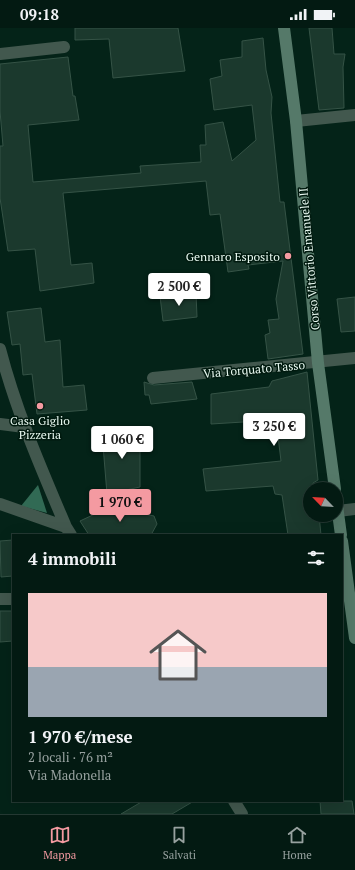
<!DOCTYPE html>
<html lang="it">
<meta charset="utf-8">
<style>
:root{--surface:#031a12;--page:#112720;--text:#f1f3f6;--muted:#97a19f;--line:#243832;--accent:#f49aa1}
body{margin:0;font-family:"PT Serif",serif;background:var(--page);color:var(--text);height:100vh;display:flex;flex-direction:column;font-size:15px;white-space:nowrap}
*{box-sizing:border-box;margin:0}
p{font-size:13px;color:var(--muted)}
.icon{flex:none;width:22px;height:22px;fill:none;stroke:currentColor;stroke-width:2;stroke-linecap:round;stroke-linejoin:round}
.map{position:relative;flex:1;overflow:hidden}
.sheet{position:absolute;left:12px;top:506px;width:331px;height:268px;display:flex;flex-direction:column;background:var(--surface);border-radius:0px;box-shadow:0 4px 16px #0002,0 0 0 1px var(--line)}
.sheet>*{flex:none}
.needle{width:26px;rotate:295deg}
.fabs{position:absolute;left:303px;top:454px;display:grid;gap:8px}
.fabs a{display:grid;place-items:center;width:40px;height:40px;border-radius:50%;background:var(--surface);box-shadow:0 4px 16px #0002,0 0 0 1px var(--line);font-size:20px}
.price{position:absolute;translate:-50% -34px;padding:0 9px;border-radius:4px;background:#fff;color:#222;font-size:13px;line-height:26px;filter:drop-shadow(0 1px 2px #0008)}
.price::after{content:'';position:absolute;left:50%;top:24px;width:12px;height:9px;margin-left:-6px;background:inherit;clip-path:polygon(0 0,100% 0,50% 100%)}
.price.active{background:var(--accent);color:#111}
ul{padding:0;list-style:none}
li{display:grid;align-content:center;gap:8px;height:212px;padding:0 16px}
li+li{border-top:1px solid var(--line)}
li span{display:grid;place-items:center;height:124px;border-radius:0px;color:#555}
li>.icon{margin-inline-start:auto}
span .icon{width:72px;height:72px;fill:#fffc;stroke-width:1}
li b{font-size:17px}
h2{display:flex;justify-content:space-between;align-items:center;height:48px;padding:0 16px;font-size:17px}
.status{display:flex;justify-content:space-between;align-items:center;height:28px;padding:0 20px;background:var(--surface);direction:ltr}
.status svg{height:11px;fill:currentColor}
.tab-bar{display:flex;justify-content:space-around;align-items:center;height:56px;border-top:1px solid var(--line);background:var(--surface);font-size:11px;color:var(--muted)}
.tab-bar a{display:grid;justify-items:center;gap:2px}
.tab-bar .active{color:var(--accent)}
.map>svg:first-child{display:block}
.water{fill:#316a54}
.building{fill:#1b392d;stroke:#355346}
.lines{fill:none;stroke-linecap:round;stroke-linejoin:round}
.street{stroke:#42584e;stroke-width:12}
.secondary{stroke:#557969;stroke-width:12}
.poi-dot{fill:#f49aa1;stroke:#001a0f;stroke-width:1.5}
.labels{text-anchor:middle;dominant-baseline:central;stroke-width:3;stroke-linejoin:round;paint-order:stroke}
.poi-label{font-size:12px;fill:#e7f8f0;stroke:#001a0f;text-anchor:end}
.street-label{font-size:12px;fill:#e7f8f0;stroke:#001a0f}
</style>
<div class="status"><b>09:18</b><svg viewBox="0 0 49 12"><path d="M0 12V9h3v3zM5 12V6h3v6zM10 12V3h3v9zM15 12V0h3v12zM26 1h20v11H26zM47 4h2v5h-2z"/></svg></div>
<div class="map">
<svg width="355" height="786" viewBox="0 0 355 786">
<rect width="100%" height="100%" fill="#042318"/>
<!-- water -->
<path class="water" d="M38,457l9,28 -26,-7z"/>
<!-- building -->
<path class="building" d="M75,0h103l7,43 -72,7 -4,-39 -34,1z
M309,0h23l2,26h11l-2,13 1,41 -25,2z
M263,10l3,32 6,27 -1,16 9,89h4l19,152 -35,5 -3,-24 5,-2 -2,-13 11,-1 -3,-20 7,-38 -35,4 1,4 -21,3 -8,-58 -10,1 -4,-34 -143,12 8,72 21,-2 2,20 -54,8 -5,-42 -27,2 -8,-53v-52h3l-3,-35v-47l68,-7 5,39h2l4,24 -51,5 5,57 108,-9 -1,-7 61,-4 -1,-17h6l-1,-20 18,-3 9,39 24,-21 -4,-35 -38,5 -4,-31 12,-3 -2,-16 22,-3v-16z
M196,265l1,24 -34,4 -3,-25z
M355,269v34l-14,1 -4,-33z
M41,280l4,34 15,-2 3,47 21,-2 3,25 -50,4 -5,-40 -9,1 -3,-31 -8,1 -5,-33z
M307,344l11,108 -5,3 1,6h-4v26h9l2,20h-33l-6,-40 -7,-1 -2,-8 -67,5 -3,-22 78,-8 -5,-41 -65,4v-30l58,-7 3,-6z
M144,354l10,3 38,-3 5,17 -46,5 -2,-9h-4z
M140,401v58l-33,7 -5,-61z
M108,478l46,10 3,8 -6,11h-62l-9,-14 17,-8 11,-2z
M13,512v36l-12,1 -1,-36z
M0,583h13v30l-13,1z
M143,773h51l-22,13h-51z
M320,773h32l2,13h-33z"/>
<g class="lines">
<!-- street -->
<path class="street" d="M0,26l64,-7
M296,93l59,-6
M0,321c16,62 41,119 66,178l5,8
M153,350l202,-20
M0,396l24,3
M0,476l66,23
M338,483l17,-2
M0,571h13
M234,773l8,13"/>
<!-- secondary -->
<path class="secondary" d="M284,0l12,93 22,242 17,126
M336,470l5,37
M342,513l13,97"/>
</g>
<!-- markers -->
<g class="poi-dot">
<circle cx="288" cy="228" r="4"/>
<circle cx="40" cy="378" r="4"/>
</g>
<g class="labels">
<!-- poi labels -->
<g class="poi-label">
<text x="280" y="228">Gennaro Esposito</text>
<text x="40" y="392" text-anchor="middle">Casa Giglio<tspan x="40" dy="14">Pizzeria</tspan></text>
</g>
<!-- street labels -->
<g class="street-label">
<text transform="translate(309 231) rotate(-95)">Corso Vittorio Emanuele II</text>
<text transform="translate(254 341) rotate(-5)">Via Torquato Tasso</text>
</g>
</g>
</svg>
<div class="fabs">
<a><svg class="needle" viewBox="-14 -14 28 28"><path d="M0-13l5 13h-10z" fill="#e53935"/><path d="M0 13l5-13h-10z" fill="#97a19f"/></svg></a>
</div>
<b class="price" style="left:179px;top:279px">2 500 €</b>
<b class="price" style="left:274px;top:419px">3 250 €</b>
<b class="price" style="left:122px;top:432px">1 060 €</b>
<b class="price active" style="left:120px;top:495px">1 970 €</b>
<section class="sheet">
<h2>4 immobili<svg class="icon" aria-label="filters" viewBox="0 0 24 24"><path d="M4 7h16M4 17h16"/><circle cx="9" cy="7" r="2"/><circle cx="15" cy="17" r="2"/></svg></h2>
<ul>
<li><span style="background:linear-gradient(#f6c9c9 60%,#9aa5b1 0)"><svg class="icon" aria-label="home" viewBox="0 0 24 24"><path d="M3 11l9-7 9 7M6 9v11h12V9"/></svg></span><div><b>1 970 €/mese</b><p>2 locali · 76 m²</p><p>Via Madonella</p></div></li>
</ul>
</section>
</div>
<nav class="tab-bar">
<a class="active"><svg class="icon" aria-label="map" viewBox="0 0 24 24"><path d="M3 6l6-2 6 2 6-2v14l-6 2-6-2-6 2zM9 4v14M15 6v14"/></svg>Mappa</a>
<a><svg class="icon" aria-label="saved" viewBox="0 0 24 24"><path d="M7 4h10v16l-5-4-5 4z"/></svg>Salvati</a>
<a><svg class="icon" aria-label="home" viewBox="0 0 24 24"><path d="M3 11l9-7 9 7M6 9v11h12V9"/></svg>Home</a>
</nav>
